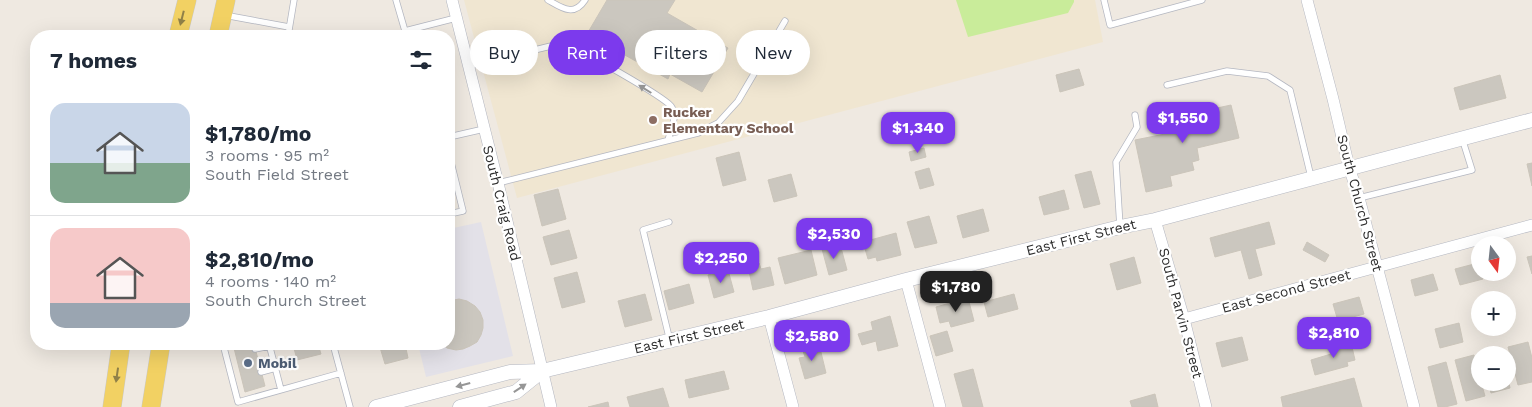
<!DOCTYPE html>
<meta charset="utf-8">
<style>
:root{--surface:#fff;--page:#f2f2f3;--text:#1f2937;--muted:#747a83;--line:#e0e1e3;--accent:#7c3aed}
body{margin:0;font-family:"Work Sans",sans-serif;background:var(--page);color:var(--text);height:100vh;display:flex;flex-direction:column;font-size:19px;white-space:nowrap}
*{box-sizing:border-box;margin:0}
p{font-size:16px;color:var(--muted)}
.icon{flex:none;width:28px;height:28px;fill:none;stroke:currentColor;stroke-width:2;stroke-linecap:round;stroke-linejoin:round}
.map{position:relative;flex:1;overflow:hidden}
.drawer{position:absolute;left:30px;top:30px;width:425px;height:320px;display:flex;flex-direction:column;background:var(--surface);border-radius:20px;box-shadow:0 5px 20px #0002}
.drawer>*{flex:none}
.top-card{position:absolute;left:470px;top:30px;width:475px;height:45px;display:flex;gap:10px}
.needle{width:32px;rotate:165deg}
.fabs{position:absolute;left:1471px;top:236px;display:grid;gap:10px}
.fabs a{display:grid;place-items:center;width:45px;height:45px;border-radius:50%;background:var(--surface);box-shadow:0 5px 20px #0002;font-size:25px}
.price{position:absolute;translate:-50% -42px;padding:0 11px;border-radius:10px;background:var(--accent);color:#fff;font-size:16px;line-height:32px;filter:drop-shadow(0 1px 2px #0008)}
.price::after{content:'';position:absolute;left:50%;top:30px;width:15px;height:11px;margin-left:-8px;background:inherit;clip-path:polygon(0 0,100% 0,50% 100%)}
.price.current{background:#222;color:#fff}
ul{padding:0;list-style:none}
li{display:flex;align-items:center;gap:15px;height:125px;padding:0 20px}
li+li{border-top:1px solid var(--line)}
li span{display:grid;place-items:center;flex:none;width:140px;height:100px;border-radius:15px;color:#555}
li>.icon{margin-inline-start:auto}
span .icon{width:60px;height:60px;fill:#fffc;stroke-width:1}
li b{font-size:21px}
h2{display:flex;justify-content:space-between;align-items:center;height:60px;padding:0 20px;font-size:21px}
.chip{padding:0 18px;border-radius:22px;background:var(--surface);box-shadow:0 5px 20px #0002;font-size:18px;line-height:45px}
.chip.current{background:var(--accent);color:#fff}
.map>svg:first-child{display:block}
.industrial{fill:#e3e1e8}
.education{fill:#f0e6d1}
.pitch{fill:#c9ec9a}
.building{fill:#cbc7bf;stroke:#cbc5ba}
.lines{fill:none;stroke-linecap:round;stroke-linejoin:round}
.service-casing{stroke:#b4b7c1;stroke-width:7}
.minor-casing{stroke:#b4b7c1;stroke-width:12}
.tertiary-casing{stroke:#b4b7c1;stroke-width:15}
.primary-casing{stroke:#c9c9c9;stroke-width:19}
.service{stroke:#fff;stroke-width:5.5}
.minor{stroke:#fff;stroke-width:11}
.tertiary{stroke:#fff;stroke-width:14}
.primary{stroke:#f2d163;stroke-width:18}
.oneway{fill:#908048}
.oneway2{fill:#969696}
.education-dot{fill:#8d6e63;stroke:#fff;stroke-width:2}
.service-dot{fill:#5c6f8a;stroke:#fff;stroke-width:2}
.labels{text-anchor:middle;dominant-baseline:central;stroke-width:4.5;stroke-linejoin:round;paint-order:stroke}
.education-label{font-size:14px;font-weight:bold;fill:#785e54;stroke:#fff;text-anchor:start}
.street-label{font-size:14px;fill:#2e2e2e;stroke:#fff}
.service-label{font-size:14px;font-weight:bold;fill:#4e5e75;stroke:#fff;text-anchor:start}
</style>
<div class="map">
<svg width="1532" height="407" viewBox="0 0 1532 407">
<rect width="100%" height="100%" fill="#efe9e1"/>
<!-- industrial -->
<path class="industrial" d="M481,222l32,134 -87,21 -8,-33h31v-115z"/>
<!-- education -->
<path class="education" d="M464,0h631l8,42 -586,156z"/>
<!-- pitch -->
<path class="pitch" d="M956,0h118v2l-6,11 -100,24z"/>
<!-- building -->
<path class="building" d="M607,0h68l-8,13 61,35 -26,44 -32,-18 -2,5 -81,-45z
M1079,69l5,16 -24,7 -4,-17z
M1500,75l6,23 -46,12 -6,-22z
M1231,105l8,33 -42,10 2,12 -7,2 2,8 -24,6 2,10 -26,6 -11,-52 30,-6 -3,-14z
M924,148l2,9 -15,4 -2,-9z
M739,152l7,28 -23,6 -7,-28z
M1532,163v23l-5,-22z
M929,168l5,17 -14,4 -5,-17z
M1091,171l9,33 -16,4 -9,-33z
M791,174l6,22 -23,6 -6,-22z
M558,189l8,30 -24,7 -8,-31z
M1064,190l5,19 -25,6 -5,-18z
M983,209l6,22 -26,7 -6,-22z
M929,216l8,27 -22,5 -8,-26z
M1269,222l6,22 -20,5 7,26 -13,4 -8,-29 -26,7 -5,-19z
M569,230l8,28 -26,7 -8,-28z
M896,233l5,22 -24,6 -1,-4 -8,2 -5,-17z
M1307,242l22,13 -4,7 -22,-12z
M840,244l7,26 -18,5 -7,-26z
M811,250l6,25 -32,9 -7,-26z
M1532,256v18l-5,-17z
M1134,257l7,26 -24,7 -7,-26z
M759,263l2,6 9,-2 4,18 -21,5 -5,-24z
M1478,263l5,16 -23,6 -5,-16z
M728,270l6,22 -20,6 -6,-23z
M577,272l8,30 -23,6 -8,-30z
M1433,274l5,16 -23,6 -4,-16z
M689,284l5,19 -25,7 -5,-19z
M645,294l7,26 -27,7 -7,-26z
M1014,294l4,15 -30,8 -4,-15z
M1359,297l5,17 -26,7 -5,-17z
M968,298l6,23 -23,6 -2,-6 -9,2 -4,-16z
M459,299l8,2 8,5 5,6 3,8v8l-2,7 -4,7 -7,4 -7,3 -7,1 -9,-2 -5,-4h7v-43z
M890,316l8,30 -20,5 -2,-10 -14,4 -4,-11 15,-4 -2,-8z
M1459,323l4,19 -23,6 -5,-19z
M947,331l6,20 -17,5 -6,-20z
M1242,337l6,23 -26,7 -6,-24z
M1345,342l2,7 5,-2 3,13 -8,2 1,4 -33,9 -4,-15 20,-6 -2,-8z
M1528,342l4,16v24l-14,3 -10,-38z
M233,344h21l11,42 -20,6z
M293,344h25l3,10 -24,6z
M379,344h26l3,14 -23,6z
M819,344l7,29 -21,6 -6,-21 6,-1 -3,-9z
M1500,350l1,5h-18z
M1474,355l6,27h1l4,14 -19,5 -11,-41z
M1446,362l11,42 -12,3h-7l-10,-40z
M973,369l10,38h-20l-9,-33z
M724,371l5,18 -40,9 -4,-18z
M1354,378l8,29h-79l-2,-10z
M1508,378l2,10 -19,5 -3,-11h20z
M663,388l6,19h-39l-3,-10z
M1155,394l3,13h-26l-2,-6z
M608,402l1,5h-21z"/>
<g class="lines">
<defs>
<path id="service" d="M396,0l9,31
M548,0c14,8 26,17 37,0
M1104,0l6,25 92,-25
M224,15l65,12
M288,36l6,-36
M406,36l-1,-5 51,-13
M469,66l86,-21c4,0 8,0 12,1 14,3 95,50 104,60 7,10 0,23 -3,34
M1167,85l60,-14 41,5 22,14 21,87
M449,137l35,-8
M449,154l14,57 -14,3
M498,183l200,-50 20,-10 20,-22 47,-80
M1359,198l113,-28 -10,-32
M669,222l-26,8 27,111
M1120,227l-4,-65 21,-35 -2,-12
M223,344l15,58 103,-29
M269,344l12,46
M333,344l17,63
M255,349l15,-3
M261,372l15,-4"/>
<path id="minor" d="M452,0l46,183 53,224
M1307,0l26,99 16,68 10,31 55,209
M1155,220l29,99 22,88
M906,280l34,127
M769,317l24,90
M1184,319l348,-94"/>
<path id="tertiary" d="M376,407l134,-35 32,-1 227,-54 137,-37 214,-53 35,-7 377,-100
M460,407l56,-15 26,-21"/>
<path id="primary" d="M178,36l9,-36
M218,36l8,-36
M112,407l9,-63
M151,407l10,-63"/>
</defs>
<!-- service casing -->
<use href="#service" class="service-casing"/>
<!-- minor casing -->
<use href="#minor" class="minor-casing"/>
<!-- tertiary casing -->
<use href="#tertiary" class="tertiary-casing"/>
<!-- primary casing -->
<use href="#primary" class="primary-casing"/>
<!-- service -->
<use href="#service" class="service"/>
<!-- minor -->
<use href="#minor" class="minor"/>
<!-- tertiary -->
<use href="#tertiary" class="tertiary"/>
<!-- primary -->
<use href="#primary" class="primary"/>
</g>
<!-- one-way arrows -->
<defs><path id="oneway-solid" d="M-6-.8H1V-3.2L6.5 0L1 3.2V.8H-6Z" transform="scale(1.25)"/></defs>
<g class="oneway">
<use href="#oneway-solid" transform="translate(182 18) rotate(104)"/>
<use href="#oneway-solid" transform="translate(117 375) rotate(98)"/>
</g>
<g class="oneway2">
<use href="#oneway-solid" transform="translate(645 89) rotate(-148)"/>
<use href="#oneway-solid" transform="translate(463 385) rotate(165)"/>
<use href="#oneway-solid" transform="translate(520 388) rotate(-34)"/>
</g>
<!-- markers -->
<circle class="education-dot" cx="653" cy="120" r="5"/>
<circle class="service-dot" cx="248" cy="363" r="5"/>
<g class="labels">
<!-- education labels -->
<g class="education-label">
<text x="663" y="112">Rucker<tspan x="663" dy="16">Elementary School</tspan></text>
</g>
<!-- street labels -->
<g class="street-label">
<text transform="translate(502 203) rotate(76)">South Craig Road</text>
<text transform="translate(1360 203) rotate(75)">South Church Street</text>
<text transform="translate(1081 237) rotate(-14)">East First Street</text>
<text transform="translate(1286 291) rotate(-15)">East Second Street</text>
<text transform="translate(1181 313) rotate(75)">South Parvin Street</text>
<text transform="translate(689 336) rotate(-13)">East First Street</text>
</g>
<!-- service labels -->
<g class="service-label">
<text x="258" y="363">Mobil</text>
</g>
</g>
</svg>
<div class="fabs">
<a><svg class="needle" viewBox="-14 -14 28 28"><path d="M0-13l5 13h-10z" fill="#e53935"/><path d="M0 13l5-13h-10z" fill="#747a83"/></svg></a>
<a>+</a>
<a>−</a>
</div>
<b class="price" style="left:1183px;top:144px">$1,550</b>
<b class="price" style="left:918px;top:154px">$1,340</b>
<b class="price" style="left:834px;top:260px">$2,530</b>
<b class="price" style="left:721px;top:284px">$2,250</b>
<b class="price current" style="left:956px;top:313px">$1,780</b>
<b class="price" style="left:1334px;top:359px">$2,810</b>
<b class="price" style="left:812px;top:362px">$2,580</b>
<div class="top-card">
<a class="chip">Buy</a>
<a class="chip current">Rent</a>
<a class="chip">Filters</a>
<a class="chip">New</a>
</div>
<section class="drawer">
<h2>7 homes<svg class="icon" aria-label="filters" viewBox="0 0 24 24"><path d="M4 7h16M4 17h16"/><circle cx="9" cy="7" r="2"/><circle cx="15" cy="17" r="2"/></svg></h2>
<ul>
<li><span style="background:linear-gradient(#c9d6e8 60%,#7fa58c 0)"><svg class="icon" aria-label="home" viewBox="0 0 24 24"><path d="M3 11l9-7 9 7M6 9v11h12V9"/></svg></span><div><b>$1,780/mo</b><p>3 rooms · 95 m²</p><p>South Field Street</p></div></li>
<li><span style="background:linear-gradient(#f6c9c9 75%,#9aa5b1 0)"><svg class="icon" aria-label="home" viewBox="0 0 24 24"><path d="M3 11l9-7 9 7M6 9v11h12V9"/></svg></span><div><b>$2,810/mo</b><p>4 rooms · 140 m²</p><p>South Church Street</p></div></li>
</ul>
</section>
</div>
